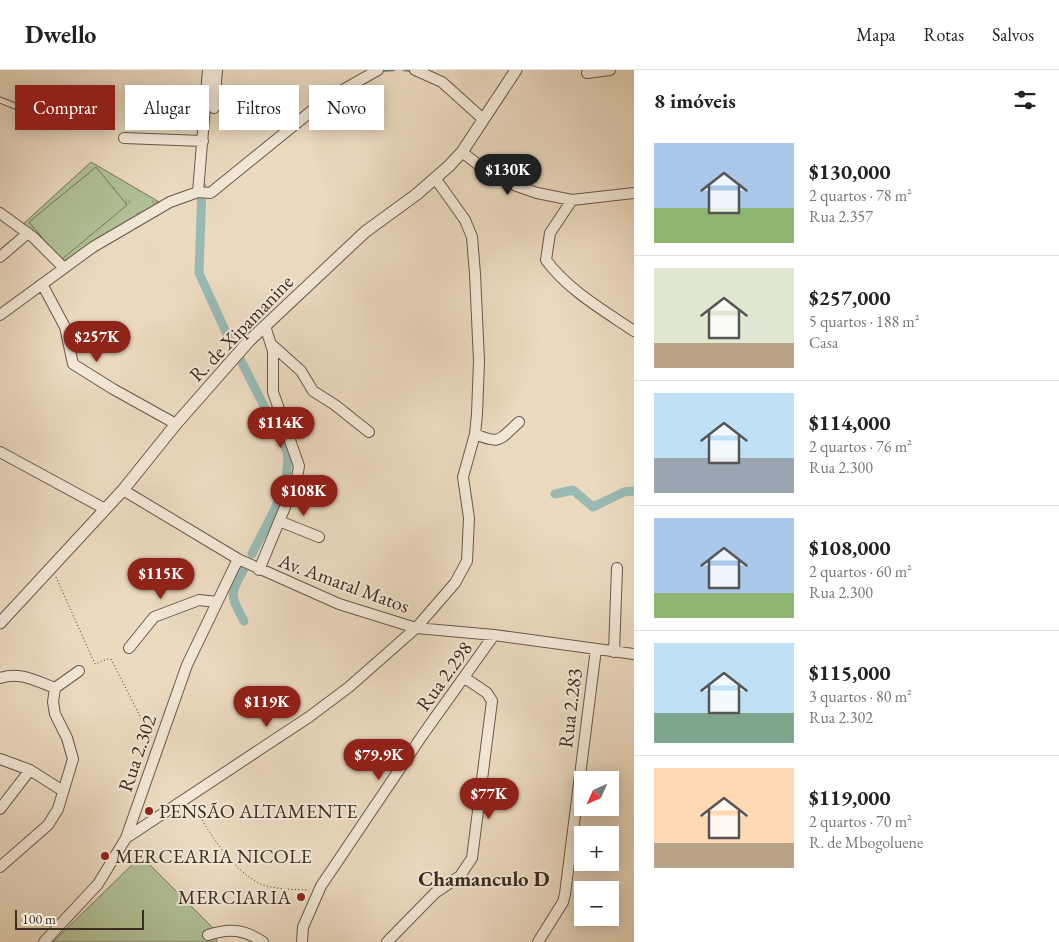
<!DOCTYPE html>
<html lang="pt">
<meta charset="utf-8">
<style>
:root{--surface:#fff;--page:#f2f2f2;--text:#222;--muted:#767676;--line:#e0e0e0;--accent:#8f2418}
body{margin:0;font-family:"EB Garamond",serif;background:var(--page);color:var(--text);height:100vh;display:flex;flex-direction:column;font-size:19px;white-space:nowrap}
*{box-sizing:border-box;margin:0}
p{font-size:16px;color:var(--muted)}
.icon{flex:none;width:28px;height:28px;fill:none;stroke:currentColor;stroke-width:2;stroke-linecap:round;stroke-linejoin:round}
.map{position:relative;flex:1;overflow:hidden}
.details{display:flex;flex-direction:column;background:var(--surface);width:425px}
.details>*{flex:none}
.guide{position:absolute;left:15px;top:15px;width:475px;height:45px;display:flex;gap:10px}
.needle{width:32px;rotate:225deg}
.buttons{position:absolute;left:574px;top:701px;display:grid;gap:10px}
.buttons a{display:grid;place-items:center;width:45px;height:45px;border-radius:0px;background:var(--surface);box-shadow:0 2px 12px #0003;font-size:25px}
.scale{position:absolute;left:15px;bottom:12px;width:129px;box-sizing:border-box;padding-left:5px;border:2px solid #3c2d21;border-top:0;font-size:14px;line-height:18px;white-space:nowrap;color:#3c2d21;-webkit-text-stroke:4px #f2e7d6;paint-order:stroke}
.price{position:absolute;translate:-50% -42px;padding:0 11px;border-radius:18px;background:var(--accent);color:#fff;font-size:16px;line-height:32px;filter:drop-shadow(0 1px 2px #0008)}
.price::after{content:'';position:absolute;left:50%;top:30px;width:15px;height:11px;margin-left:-8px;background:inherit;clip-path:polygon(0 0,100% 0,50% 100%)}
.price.selected{background:#222;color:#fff}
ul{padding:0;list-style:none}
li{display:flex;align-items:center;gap:15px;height:125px;padding:0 20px}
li+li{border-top:1px solid var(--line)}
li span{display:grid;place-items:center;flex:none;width:140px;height:100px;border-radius:0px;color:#555}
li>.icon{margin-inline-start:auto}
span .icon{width:60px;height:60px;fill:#fffc;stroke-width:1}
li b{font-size:21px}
h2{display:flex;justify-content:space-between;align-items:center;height:60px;padding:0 20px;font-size:21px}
.pill{padding:0 18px;border-radius:0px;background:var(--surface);box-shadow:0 2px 12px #0003;font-size:18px;line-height:45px}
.pill.selected{background:var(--accent);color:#fff}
header{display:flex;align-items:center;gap:30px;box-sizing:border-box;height:70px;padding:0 25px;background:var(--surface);border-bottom:1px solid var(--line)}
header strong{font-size:24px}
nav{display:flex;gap:28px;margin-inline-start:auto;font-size:18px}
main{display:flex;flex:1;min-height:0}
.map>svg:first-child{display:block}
.grass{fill:url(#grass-tufts);stroke:#76775c}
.park{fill:#b1c197;stroke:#76775c}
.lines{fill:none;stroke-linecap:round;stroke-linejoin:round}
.stream{stroke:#738279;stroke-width:2.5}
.canal{stroke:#98bab3;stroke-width:9}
.service-casing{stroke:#685849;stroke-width:7}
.minor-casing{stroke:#685849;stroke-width:12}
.tertiary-casing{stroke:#685849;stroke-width:13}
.path{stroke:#3c2d21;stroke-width:1;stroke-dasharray:1 2.5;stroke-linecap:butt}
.service{stroke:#f2e7d6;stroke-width:5}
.minor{stroke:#f2e7d6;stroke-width:10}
.tertiary{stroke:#f2e7d6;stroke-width:11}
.poi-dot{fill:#8f2418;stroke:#f2e7d6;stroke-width:2}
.labels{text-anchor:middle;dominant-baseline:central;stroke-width:4;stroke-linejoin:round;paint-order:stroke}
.street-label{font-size:20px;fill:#3c2d21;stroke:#f2e7d6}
.poi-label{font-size:20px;fill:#3c2d21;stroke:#f2e7d6;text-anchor:start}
.neighbourhood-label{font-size:21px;font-weight:bold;fill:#3c2d21;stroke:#f2e7d6}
</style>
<header>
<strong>Dwello</strong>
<nav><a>Mapa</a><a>Rotas</a><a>Salvos</a></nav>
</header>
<main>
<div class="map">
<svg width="634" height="872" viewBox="0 0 634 872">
<defs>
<pattern id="grass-tufts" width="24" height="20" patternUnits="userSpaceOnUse" patternTransform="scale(1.25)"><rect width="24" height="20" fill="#b1c197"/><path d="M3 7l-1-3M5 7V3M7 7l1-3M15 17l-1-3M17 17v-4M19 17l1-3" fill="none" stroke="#919d7b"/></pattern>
</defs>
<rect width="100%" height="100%" fill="#ebdac0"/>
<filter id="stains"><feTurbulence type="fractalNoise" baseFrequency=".004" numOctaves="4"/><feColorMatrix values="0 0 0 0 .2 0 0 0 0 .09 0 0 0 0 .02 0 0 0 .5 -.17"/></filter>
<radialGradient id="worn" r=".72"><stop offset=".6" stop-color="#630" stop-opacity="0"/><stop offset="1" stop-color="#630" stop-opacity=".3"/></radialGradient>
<!-- grass -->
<path class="grass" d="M91,92l70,41 -105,63 -34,-41z"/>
<!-- park -->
<path class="park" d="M96,97l31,38 -66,55 -32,-38z
M141,786l72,72 4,14h-164z"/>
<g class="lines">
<!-- stream -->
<path class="stream" d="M404,0l8,1
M379,1l15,-1
M476,99l14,8"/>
<!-- canal -->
<path class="canal" d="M202,116l-3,87 31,68
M238,285l49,96c5,36 -20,71 -35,103
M555,424l18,-4 20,17 31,-15 10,-1
M244,551c-14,-27 -15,-25 0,-52"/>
<defs>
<path id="service" d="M0,30l32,13"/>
<path id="minor" d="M415,0l27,12 41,37
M587,3l23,-3
M144,32l62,5
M214,38l3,-38
M124,68l79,3
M462,82l18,14 34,19 23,8 35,7 62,-7
M198,122l12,1 3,-2 112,-91 53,-30
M572,130l-22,33 -4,27c22,30 57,50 88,71
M0,143l33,24 30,30
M0,187l28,-24
M42,214l23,43 8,37 40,25 63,35
M0,245l93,-68 77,-45 28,-10 10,-122
M271,274l30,27 12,20 22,14 34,27
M475,364c26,11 24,6 44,-12
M0,382l105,57
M123,420l115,69 101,45 77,24 78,7 140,19
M279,451l40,16
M259,500l38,-92 2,-12 -26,-74v-41l-8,-25
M129,578l25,-31 45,-17 18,2
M614,582l3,-84
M0,608c20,-7 36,3 55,10
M0,689l30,11 33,21
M0,739l30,-39
M126,768l183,-121 40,-30 67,-59 39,-45 12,-22 2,-43 -6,-41 12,-43 2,-20 2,-53 -4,-87 -3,-37 -7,-17 -30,-42
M0,797l48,-42 10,-16 15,-50 -6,-21 -12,-24 -2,-12 2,-14 24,-17
M208,865c21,-7 36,-6 55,7
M44,872l54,-58 28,-46 61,-173 51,-106
M302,872l1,-15 18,-41 103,-153 70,-98
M387,872l48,-49 25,-17 12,-18 20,-157 -5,-8 -22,-15
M538,872l25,-40 2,-8 31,-245"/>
<path id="tertiary" d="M0,553l123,-133 53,-66 73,-83 116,-109 52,-38 32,-28 13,-14 54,-82"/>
</defs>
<!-- service casing -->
<use href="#service" class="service-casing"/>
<!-- minor casing -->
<use href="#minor" class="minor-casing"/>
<!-- tertiary casing -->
<use href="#tertiary" class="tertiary-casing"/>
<!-- path -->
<path class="path" d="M56,507l39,87 15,-6
M111,589l40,79
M193,735c16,27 35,59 62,76 15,9 36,8 54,9"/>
<!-- service -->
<use href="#service" class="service"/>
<!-- minor -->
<use href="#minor" class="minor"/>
<!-- tertiary -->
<use href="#tertiary" class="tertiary"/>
</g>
<!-- markers -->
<g class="poi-dot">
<circle cx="149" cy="741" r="5"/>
<circle cx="105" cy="786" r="5"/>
<circle cx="301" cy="827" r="5"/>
</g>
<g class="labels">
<!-- street labels -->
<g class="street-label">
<text transform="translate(241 258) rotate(-46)">R. de Xipamanine</text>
<text transform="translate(344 513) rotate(20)">Av. Amaral Matos</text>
<text transform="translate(444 606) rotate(-54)">Rua 2.298</text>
<text transform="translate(570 638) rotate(-83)">Rua 2.283</text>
<text transform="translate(137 683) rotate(-71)">Rua 2.302</text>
</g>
<!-- poi labels -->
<g class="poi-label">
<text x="159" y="741">PENSÃO ALTAMENTE</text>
<text x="115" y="786">MERCEARIA NICOLE</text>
<text x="291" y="827" text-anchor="end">MERCIARIA</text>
</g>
<!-- neighbourhood labels -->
<g class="neighbourhood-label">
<text x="484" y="808">Chamanculo D</text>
</g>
</g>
<rect width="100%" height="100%" filter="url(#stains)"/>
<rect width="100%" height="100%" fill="url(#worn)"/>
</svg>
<div class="buttons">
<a><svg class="needle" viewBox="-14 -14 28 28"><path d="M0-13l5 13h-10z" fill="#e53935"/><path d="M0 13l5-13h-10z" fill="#767676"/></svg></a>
<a>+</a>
<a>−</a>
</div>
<div class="scale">100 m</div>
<b class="price selected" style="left:508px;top:126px">$130K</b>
<b class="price" style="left:97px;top:293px">$257K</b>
<b class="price" style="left:281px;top:379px">$114K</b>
<b class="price" style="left:304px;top:447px">$108K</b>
<b class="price" style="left:161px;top:530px">$115K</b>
<b class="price" style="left:267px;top:658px">$119K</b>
<b class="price" style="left:379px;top:711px">$79.9K</b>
<b class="price" style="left:489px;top:750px">$77K</b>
<div class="guide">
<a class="pill selected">Comprar</a>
<a class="pill">Alugar</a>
<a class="pill">Filtros</a>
<a class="pill">Novo</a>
</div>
</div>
<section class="details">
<h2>8 imóveis<svg class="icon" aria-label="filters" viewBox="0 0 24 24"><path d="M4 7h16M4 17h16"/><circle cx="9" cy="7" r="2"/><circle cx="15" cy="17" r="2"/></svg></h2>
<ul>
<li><span style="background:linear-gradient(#a9c7e8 65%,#8fb573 0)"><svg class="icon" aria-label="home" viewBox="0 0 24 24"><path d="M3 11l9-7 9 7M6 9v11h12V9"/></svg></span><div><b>$130,000</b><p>2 quartos · 78 m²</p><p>Rua 2.357</p></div></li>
<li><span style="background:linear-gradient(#dfe7d0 75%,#b9a48a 0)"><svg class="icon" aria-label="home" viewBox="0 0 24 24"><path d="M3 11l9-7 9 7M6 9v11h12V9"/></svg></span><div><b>$257,000</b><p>5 quartos · 188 m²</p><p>Casa</p></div></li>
<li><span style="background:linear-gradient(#bfe0f5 65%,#9aa5b1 0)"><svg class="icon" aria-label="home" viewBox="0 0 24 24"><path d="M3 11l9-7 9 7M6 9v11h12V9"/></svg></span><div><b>$114,000</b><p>2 quartos · 76 m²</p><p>Rua 2.300</p></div></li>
<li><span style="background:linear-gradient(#a9c7e8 75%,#8fb573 0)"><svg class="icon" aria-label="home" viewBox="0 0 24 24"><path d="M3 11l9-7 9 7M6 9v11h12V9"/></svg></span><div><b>$108,000</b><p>2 quartos · 60 m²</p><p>Rua 2.300</p></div></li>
<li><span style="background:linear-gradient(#bfe0f5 70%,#7fa58c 0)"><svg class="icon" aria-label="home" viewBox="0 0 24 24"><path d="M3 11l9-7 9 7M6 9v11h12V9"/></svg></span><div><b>$115,000</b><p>3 quartos · 80 m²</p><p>Rua 2.302</p></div></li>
<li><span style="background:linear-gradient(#ffd9b3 75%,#b9a48a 0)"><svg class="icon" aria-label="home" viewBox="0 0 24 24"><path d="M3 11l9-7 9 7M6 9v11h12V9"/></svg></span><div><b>$119,000</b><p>2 quartos · 70 m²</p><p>R. de Mbogoluene</p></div></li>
</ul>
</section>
</main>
